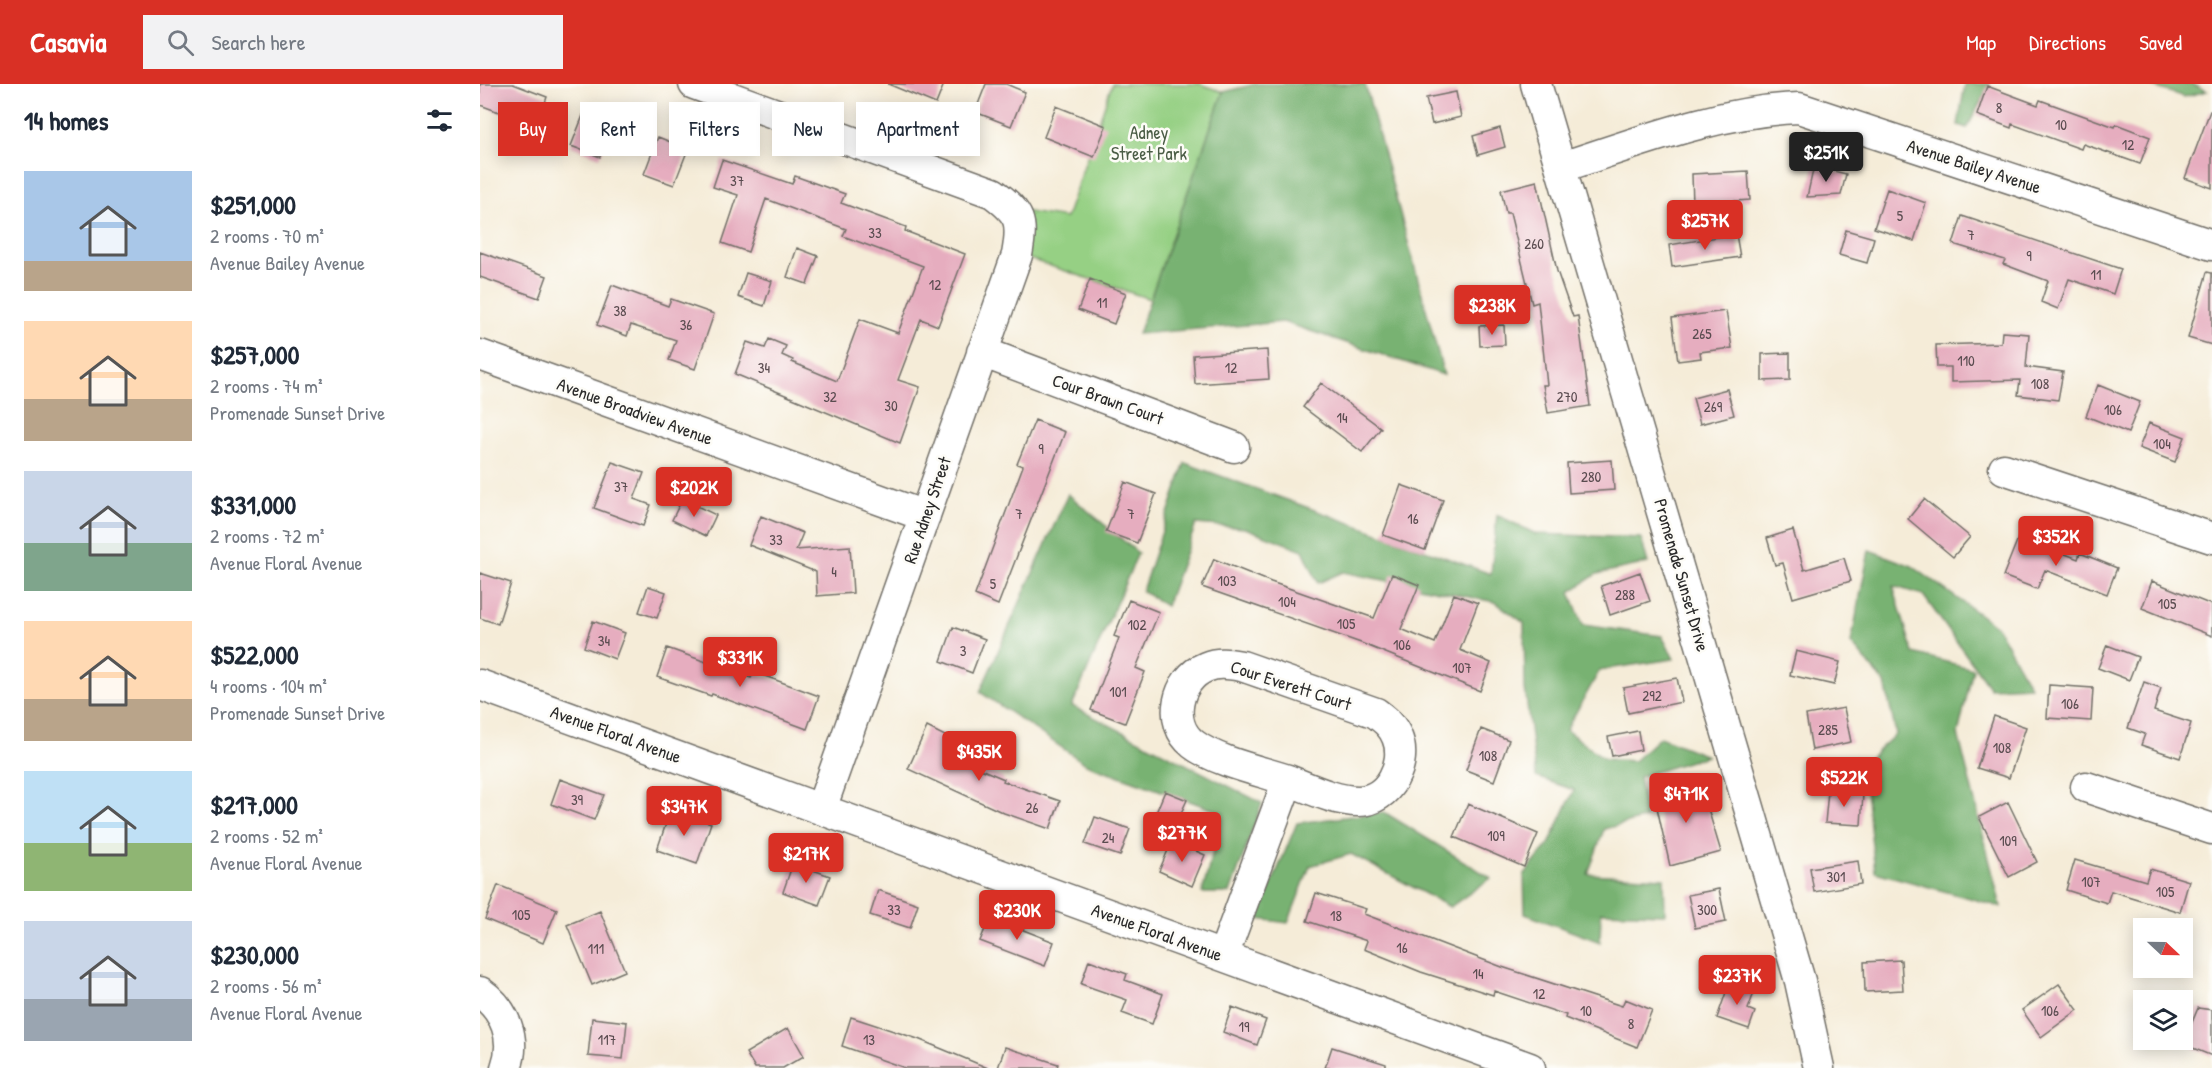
<!DOCTYPE html>
<meta charset="utf-8">
<style>
:root{--surface:#fff;--page:#f2f2f3;--text:#1f2937;--muted:#747a83;--accent:#d93025}
body{margin:0;font-family:"Patrick Hand",sans-serif;background:var(--page);color:var(--text);height:100vh;display:flex;flex-direction:column;font-size:22px;white-space:nowrap}
*{box-sizing:border-box;margin:0}
p{font-size:20px;color:var(--muted)}
.icon{flex:none;width:33px;height:33px;fill:none;stroke:currentColor;stroke-width:2;stroke-linecap:round;stroke-linejoin:round}
.map{position:relative;flex:1;overflow:hidden}
.sheet{display:flex;flex-direction:column;background:var(--surface);width:480px}
.sheet>*{flex:none}
.top-card{position:absolute;left:18px;top:18px;width:570px;height:54px;display:flex;gap:12px}
.needle{width:39px;rotate:112deg}
.controls{position:absolute;left:1653px;top:834px;display:grid;gap:12px}
.controls a{display:grid;place-items:center;width:60px;height:60px;border-radius:0px;background:var(--surface);box-shadow:0 3px 15px #0003;font-size:30px}
.price{position:absolute;translate:-50% -51px;padding:0 14px;border-radius:6px;background:var(--accent);color:#fff;font-size:20px;line-height:39px;filter:drop-shadow(0 2px 3px #0008)}
.price::after{content:'';position:absolute;left:50%;top:36px;width:18px;height:14px;margin-left:-9px;background:inherit;clip-path:polygon(0 0,100% 0,50% 100%)}
.price.on{background:#222;color:#fff}
ul{padding:0;list-style:none}
li{display:flex;align-items:center;gap:18px;height:150px;padding:0 24px}
li span{display:grid;place-items:center;flex:none;width:168px;height:120px;border-radius:0px;color:#555}
li>.icon{margin-inline-start:auto}
span .icon{width:72px;height:72px;fill:#fffc;stroke-width:1}
li b{font-size:26px}
h2{display:flex;justify-content:space-between;align-items:center;height:72px;padding:0 24px;font-size:26px}
.chip{padding:0 21px;border-radius:0px;background:var(--surface);box-shadow:0 3px 15px #0003;font-size:21px;line-height:54px}
.chip.on{background:var(--accent);color:#fff}
header{display:flex;align-items:center;gap:36px;box-sizing:border-box;height:84px;padding:0 30px;background:var(--accent);color:#fff}
header strong{font-size:28px}
nav{display:flex;gap:33px;margin-inline-start:auto;font-size:21px}
.search{width:420px;height:54px;background:var(--page);display:flex;align-items:center;gap:15px;box-sizing:border-box;padding:0 21px;border-radius:0px;color:var(--muted);font-size:22px}
main{display:flex;flex:1;min-height:0}
.map>svg:first-child{display:block}
.green{fill:#96d084;stroke:#607e58;stroke-width:1.5}
.forest{fill:#78b272;stroke:#526e4e;stroke-width:1.5}
.building{fill:#e6adbf}
.lines{fill:none;stroke-linecap:round;stroke-linejoin:round}
.minor-casing{stroke:#726f68;stroke-width:33}
.minor{stroke:#fff;stroke-width:30}
.labels{text-anchor:middle;dominant-baseline:central;stroke-width:5;stroke-linejoin:round;paint-order:stroke}
.number-label{font-size:15px;fill:#5a4c50}
.park-label{font-size:18px;fill:#4b5d46;stroke:#fdfcf7}
.street-label{font-size:18px;fill:#2b2b2b;stroke:#fdfcf7}
</style>
<header>
<strong>Casavia</strong>
<div class="search"><svg class="icon" aria-label="search" viewBox="0 0 24 24"><circle cx="10" cy="10" r="6"/><path d="M15 15l6 6"/></svg>Search here</div>
<nav><a>Map</a><a>Directions</a><a>Saved</a></nav>
</header>
<main>
<section class="sheet">
<h2>14 homes<svg class="icon" aria-label="filters" viewBox="0 0 24 24"><path d="M4 7h16M4 17h16"/><circle cx="9" cy="7" r="2"/><circle cx="15" cy="17" r="2"/></svg></h2>
<ul>
<li><span style="background:linear-gradient(#a9c7e8 75%,#b9a48a 0)"><svg class="icon" aria-label="home" viewBox="0 0 24 24"><path d="M3 11l9-7 9 7M6 9v11h12V9"/></svg></span><div><b>$251,000</b><p>2 rooms · 70 m²</p><p>Avenue Bailey Avenue</p></div></li>
<li><span style="background:linear-gradient(#ffd9b3 65%,#b9a48a 0)"><svg class="icon" aria-label="home" viewBox="0 0 24 24"><path d="M3 11l9-7 9 7M6 9v11h12V9"/></svg></span><div><b>$257,000</b><p>2 rooms · 74 m²</p><p>Promenade Sunset Drive</p></div></li>
<li><span style="background:linear-gradient(#c9d6e8 60%,#7fa58c 0)"><svg class="icon" aria-label="home" viewBox="0 0 24 24"><path d="M3 11l9-7 9 7M6 9v11h12V9"/></svg></span><div><b>$331,000</b><p>2 rooms · 72 m²</p><p>Avenue Floral Avenue</p></div></li>
<li><span style="background:linear-gradient(#ffd9b3 65%,#b9a48a 0)"><svg class="icon" aria-label="home" viewBox="0 0 24 24"><path d="M3 11l9-7 9 7M6 9v11h12V9"/></svg></span><div><b>$522,000</b><p>4 rooms · 104 m²</p><p>Promenade Sunset Drive</p></div></li>
<li><span style="background:linear-gradient(#bfe0f5 60%,#8fb573 0)"><svg class="icon" aria-label="home" viewBox="0 0 24 24"><path d="M3 11l9-7 9 7M6 9v11h12V9"/></svg></span><div><b>$217,000</b><p>2 rooms · 52 m²</p><p>Avenue Floral Avenue</p></div></li>
<li><span style="background:linear-gradient(#c9d6e8 65%,#9aa5b1 0)"><svg class="icon" aria-label="home" viewBox="0 0 24 24"><path d="M3 11l9-7 9 7M6 9v11h12V9"/></svg></span><div><b>$230,000</b><p>2 rooms · 56 m²</p><p>Avenue Floral Avenue</p></div></li>
</ul>
</section>
<div class="map">
<svg width="1732" height="984" viewBox="0 0 1732 984">
<rect width="100%" height="100%" fill="#fdfcf7"/>
<filter id="ink" filterUnits="userSpaceOnUse"><feTurbulence type="fractalNoise" baseFrequency=".0167" numOctaves="2"/><feDisplacementMap in="SourceGraphic" scale="12" xChannelSelector="R" yChannelSelector="G"/><feConvolveMatrix kernelMatrix="1 2 1 2 8 2 1 2 1" color-interpolation-filters="sRGB"/></filter>
<filter id="wash" filterUnits="userSpaceOnUse"><feTurbulence type="fractalNoise" baseFrequency=".008" numOctaves="4" result="noise"/><feDisplacementMap in="SourceGraphic" scale="24" xChannelSelector="R" yChannelSelector="G"/><feGaussianBlur stdDeviation="1.35" result="paint"/><feColorMatrix in="noise" values="0 0 0 0 0 0 0 0 0 0 0 0 0 0 0 0 0 1.4 0 .05"/><feComposite in="paint" operator="in"/></filter>
<g filter="url(#wash)">
<rect width="100%" height="100%" fill="#f5ecd8"/>
<!-- green -->
<path class="green" d="M632,0h88l23,8 -73,207 -133,-44 -2,-45 51,8z"/>
<!-- forest -->
<path class="forest" d="M776,0h109l79,291 -161,-53 -145,12 85,-242z
M1485,0h25l-23,44 -9,-3z
M1665,0h46l16,7 -23,6z
M705,379l306,111 6,-59 39,19 105,4 7,25 -51,11 -27,18 13,33 79,11 12,23 -74,11 -34,60 39,29 29,2 26,-24 47,19 -68,21 7,41 -42,11 -16,45 76,4 1,36 -64,-2 -1,30 -75,-28 -1,-39 25,-31 25,-54 -38,-13 -11,-89 -1,-65 -29,-21 -152,-30 -25,11 -15,-33 -58,-22 -49,-4 -30,82 -24,-15z
M588,410l70,59 -66,153 190,97 -32,90h-28l21,-80 -137,-49 -106,-72z
M1389,466l43,16 85,61 33,59 -40,2 -67,-93 -30,-9 20,67 60,16 -15,65 43,173 -126,-35 -12,-108 33,-30 -11,-51 -34,-40z
M904,728l107,66 -41,29 -99,-53 -41,12 -22,57 -31,-4 40,-96z"/>
<g id="blocks">
<!-- building -->
<path class="building" d="M0,0h33l34,13 -10,29 -57,-21z
M408,0h56l-8,20z
M506,0h20l19,8 -14,34 -36,-14z
M1507,2l51,19 2,-5 75,27 1,-3 34,13 -10,27 -57,-20 -2,5 -69,-25 -1,4 -34,-13z
M976,8l5,25 -29,7 -6,-26z
M576,22l50,20 -12,31 -50,-20z
M106,24l29,11 -15,38 -29,-11z
M1730,27h2v77l-27,-10z
M1020,44l5,19 -27,8 -5,-19z
M178,53l30,12 -14,36 -30,-11z
M242,76l70,24 3,-8 50,18 -4,9 65,24 -1,4 60,23 -27,72 -17,-7 -23,61 22,7 -20,56 -165,-69 12,-32 18,6 4,-9 17,7 -4,9 11,5 -1,2 45,19 23,-62 38,14 25,-67 -80,-30 3,-7 -80,-30 -18,53 -26,-9 16,-48 -25,-8z
M1334,82l32,8 -5,21 -34,2z
M1268,87l2,29 -57,4 -1,-30z
M1057,97l20,90 16,46 5,-1 12,90 -42,7 -5,-28h4l-9,-83 -6,2 -22,-91h-4l-5,-23z
M1407,105l39,14 -12,38 -40,-13z
M1482,132l159,53 -8,25 -44,-15 -11,30 -17,-7 7,-21 -45,-17 2,-4 -52,-16z
M1366,146l28,8 -7,25 -28,-8z
M1256,150l4,23 -68,10 -3,-22z
M317,164l21,8 -11,28 -20,-7z
M0,168l67,24 -8,22 -59,-21z
M1727,188l5,1v72l-24,-7z
M266,189l26,8 -8,25 -26,-9z
M610,195l36,14 -12,31 -36,-14z
M132,201l56,21 3,-7 43,15 -19,55 -26,-9 7,-20 -45,-15 -4,11 -30,-11z
M1246,227l6,37 -32,4 1,6 -23,3 -6,-43z
M1024,241l1,20 -25,1 -1,-20z
M1522,248l27,2 -3,33 37,5 -5,28 -40,-5 2,-15 -69,2v-15h-14l-1,-22 65,-2z
M787,266l2,29 -74,5 -2,-29z
M1310,269v27l-28,1v-27z
M841,299l60,45 -19,24 -59,-45z
M1618,301l42,17 -12,31 -42,-17z
M1247,305l7,26 -34,9 -7,-26z
M555,336l30,12 -67,173 -23,-10 48,-129 -6,-2z
M1669,339l36,14 -10,25 -36,-14z
M1132,376l2,30 -45,3 -2,-30z
M132,378l32,11 -10,26 17,6 -8,21 -49,-18z
M645,398l31,12 -19,49 -31,-11z
M921,401l42,15 -18,50 -42,-15z
M202,415l34,16 -10,21 -34,-16z
M1444,415l46,38 -17,20 -45,-38z
M281,432l42,17 -7,17 54,-4 3,47 -36,3 -1,-24 -67,-27z
M1313,446l11,40 40,-12 7,23 -58,17 -10,-35 -8,2 -8,-27z
M1539,452l59,23 2,-6 37,15 -10,26 -62,-24 -8,19 -34,-13z
M734,475l57,23 103,36 18,-44 27,11 -18,44 34,14 19,-49 24,9 -18,47 31,13 -11,28 -119,-48 -159,-56z
M1160,488l10,29 -40,14 -9,-29z
M0,489l31,10 -13,41 -18,-6z
M1672,497l60,24v31l-70,-28z
M168,502l18,6 -9,26 -18,-6z
M649,516l30,12 -23,56 9,4 -20,51 -34,-13 28,-72 -5,-2z
M113,537l32,12 -10,26 -31,-12z
M473,543l32,12 -13,34 -31,-12z
M1627,561l31,12 -9,23 -31,-12z
M187,564l84,30 3,-6 65,24 -12,33 -95,-35 -1,2 -54,-19z
M1316,567l44,11 -6,23 -44,-10z
M1197,594l5,24 -54,11 -5,-25z
M1664,598l17,6 -7,23 37,12 -11,35 -39,-13 4,-11 -17,-6z
M1569,601l44,3 -2,33 -44,-3z
M1364,624l7,34 -39,8 -6,-35z
M1514,632l32,11 -17,51 -32,-10z
M447,643l30,15 -7,14 54,23 -1,2 57,20 -10,28 -46,-16 -96,-44z
M1001,645l28,11 -15,41 -28,-11z
M1158,647l3,19 -29,6 -4,-19z
M80,695l44,16 -10,25 -43,-16z
M1220,698l21,70 -51,14 -16,-72z
M685,707l22,9 -11,24 -21,-9z
M1348,707l35,3 -2,31 -36,-2z
M1528,718l29,60 -28,15 -30,-60z
M988,720l70,30 -14,33 -70,-30z
M191,725l40,14 -14,41 -40,-14z
M615,733l35,12 -10,27 -35,-12z
M692,757l33,14 -13,31 -33,-15z
M1595,776l71,21 4,-12 39,12 -9,31 -69,-21 -4,12 -41,-13z
M1378,777l3,23 -47,8 -4,-24z
M313,779l37,13 -11,29 -36,-13z
M18,801l59,24 -14,34 -58,-24z
M1239,805l7,33 -31,6 -7,-33z
M398,806l40,14 -8,24 -40,-13z
M836,809l50,16 -2,5 138,53 120,39 3,-7 27,11 -15,37 -72,-29 1,-3 -72,-24 -1,4 -72,-23 -57,-23 3,-8 -60,-20z
M120,827l25,60 -33,14 -25,-60z
M510,833l64,25 -9,24 -65,-25z
M609,876l38,14 -2,6 38,14 -11,30 -30,-11 5,-13 -46,-16z
M1421,876l2,30 -38,2 -1,-30z
M1250,897l25,9 -7,19 7,3 -6,17 -32,-11z
M1579,900l19,26 -37,27 -19,-27z
M752,923l34,13 -9,25 -34,-13z
M1718,924l14,2v46l-29,-12z
M371,933l67,22 70,29h-83l-63,-22z
M112,934l35,4 -4,37 -35,-3z
M308,944l16,28 -21,12h-28l-9,-15z
M525,963l53,17 -1,4h-59z
M852,963l54,17v4h-61z"/>
</g>
</g>
<g filter="url(#ink)">
<use href="#blocks" fill-opacity="0" stroke="#726f68" stroke-width="1.5"/>
<g class="lines">
<defs>
<path id="minor" d="M214,0l299,109c28,21 30,28 24,62l-196,554
M1056,0l264,897 19,87
M1082,83c77,-25 156,-56 237,-59l413,137
M502,268l252,95
M0,271l445,161
M1524,385l208,69
M0,601l1050,383
M1606,703l126,42
M743,872l65,-176c21,8 47,21 70,21 31,0 50,-38 39,-64 -4,-11 -12,-17 -21,-24l-134,-47c-13,-2 -24,-4 -36,1 -30,12 -39,57 -13,77 22,17 67,27 95,36
M0,908c25,18 37,46 26,76"/>
</defs>
<!-- minor casing -->
<use href="#minor" class="minor-casing"/>
<!-- minor -->
<use href="#minor" class="minor"/>
</g>
</g>
<g class="labels">
<!-- number labels -->
<g class="number-label">
<text x="1519" y="23">8</text>
<text x="1581" y="40">10</text>
<text x="1648" y="60">12</text>
<text x="257" y="96">37</text>
<text x="1420" y="131">5</text>
<text x="395" y="148">33</text>
<text x="1491" y="150">7</text>
<text x="1054" y="159">260</text>
<text x="1549" y="171">9</text>
<text x="1616" y="190">11</text>
<text x="455" y="200">12</text>
<text x="622" y="218">11</text>
<text x="140" y="226">38</text>
<text x="206" y="240">36</text>
<text x="1222" y="249">265</text>
<text x="1486" y="276">110</text>
<text x="284" y="283">34</text>
<text x="751" y="283">12</text>
<text x="1560" y="299">108</text>
<text x="350" y="312">32</text>
<text x="1087" y="312">270</text>
<text x="411" y="321">30</text>
<text x="1233" y="322">269</text>
<text x="1633" y="325">106</text>
<text x="862" y="333">14</text>
<text x="1682" y="359">104</text>
<text x="561" y="364">9</text>
<text x="1111" y="392">280</text>
<text x="141" y="402">37</text>
<text x="539" y="429">7</text>
<text x="651" y="429">7</text>
<text x="933" y="434">16</text>
<text x="296" y="455">33</text>
<text x="354" y="487">4</text>
<text x="747" y="496">103</text>
<text x="513" y="499">5</text>
<text x="1145" y="510">288</text>
<text x="807" y="517">104</text>
<text x="1687" y="519">105</text>
<text x="866" y="539">105</text>
<text x="657" y="540">102</text>
<text x="124" y="556">34</text>
<text x="922" y="560">106</text>
<text x="483" y="566">3</text>
<text x="982" y="583">107</text>
<text x="638" y="607">101</text>
<text x="1172" y="611">292</text>
<text x="1590" y="619">106</text>
<text x="1348" y="645">285</text>
<text x="1522" y="663">108</text>
<text x="1008" y="671">108</text>
<text x="97" y="715">39</text>
<text x="552" y="723">26</text>
<text x="1016" y="751">109</text>
<text x="628" y="753">24</text>
<text x="1528" y="756">109</text>
<text x="1356" y="792">301</text>
<text x="1611" y="797">107</text>
<text x="1685" y="807">105</text>
<text x="414" y="825">33</text>
<text x="1227" y="825">300</text>
<text x="41" y="830">105</text>
<text x="856" y="831">18</text>
<text x="922" y="863">16</text>
<text x="116" y="864">111</text>
<text x="998" y="889">14</text>
<text x="1059" y="909">12</text>
<text x="1106" y="926">10</text>
<text x="1570" y="926">106</text>
<text x="1151" y="939">8</text>
<text x="764" y="942">19</text>
<text x="127" y="955">117</text>
<text x="389" y="955">13</text>
</g>
<!-- park labels -->
<g class="park-label">
<text x="669" y="48">Adney<tspan x="669" dy="21">Street Park</tspan></text>
</g>
<!-- street labels -->
<g class="street-label">
<text transform="translate(1494 82) rotate(18)">Avenue Bailey Avenue</text>
<text transform="translate(628 315) rotate(20)">Cour Brawn Court</text>
<text transform="translate(155 327) rotate(20)">Avenue Broadview Avenue</text>
<text transform="translate(447 426) rotate(-71)">Rue Adney Street</text>
<text transform="translate(1202 491) rotate(74)">Promenade Sunset Drive</text>
<text transform="translate(811 601) rotate(18)">Cour Everett Court</text>
<text transform="translate(136 650) rotate(20)">Avenue Floral Avenue</text>
<text transform="translate(677 848) rotate(20)">Avenue Floral Avenue</text>
</g>
</g>
</svg>
<div class="controls">
<a><svg class="needle" viewBox="-14 -14 28 28"><path d="M0-13l5 13h-10z" fill="#e53935"/><path d="M0 13l5-13h-10z" fill="#747a83"/></svg></a>
<a><svg class="icon" aria-label="layers" viewBox="0 0 24 24"><path d="M12 4l9 5-9 5-9-5zM3 14l9 5 9-5"/></svg></a>
</div>
<b class="price on" style="left:1346px;top:99px">$251K</b>
<b class="price" style="left:1225px;top:167px">$257K</b>
<b class="price" style="left:1012px;top:252px">$238K</b>
<b class="price" style="left:214px;top:434px">$202K</b>
<b class="price" style="left:1576px;top:483px">$352K</b>
<b class="price" style="left:260px;top:604px">$331K</b>
<b class="price" style="left:499px;top:698px">$435K</b>
<b class="price" style="left:1364px;top:724px">$522K</b>
<b class="price" style="left:1206px;top:740px">$471K</b>
<b class="price" style="left:204px;top:753px">$347K</b>
<b class="price" style="left:702px;top:779px">$277K</b>
<b class="price" style="left:326px;top:800px">$217K</b>
<b class="price" style="left:537px;top:857px">$230K</b>
<b class="price" style="left:1257px;top:922px">$237K</b>
<div class="top-card">
<a class="chip on">Buy</a>
<a class="chip">Rent</a>
<a class="chip">Filters</a>
<a class="chip">New</a>
<a class="chip">Apartment</a>
</div>
</div>
</main>
